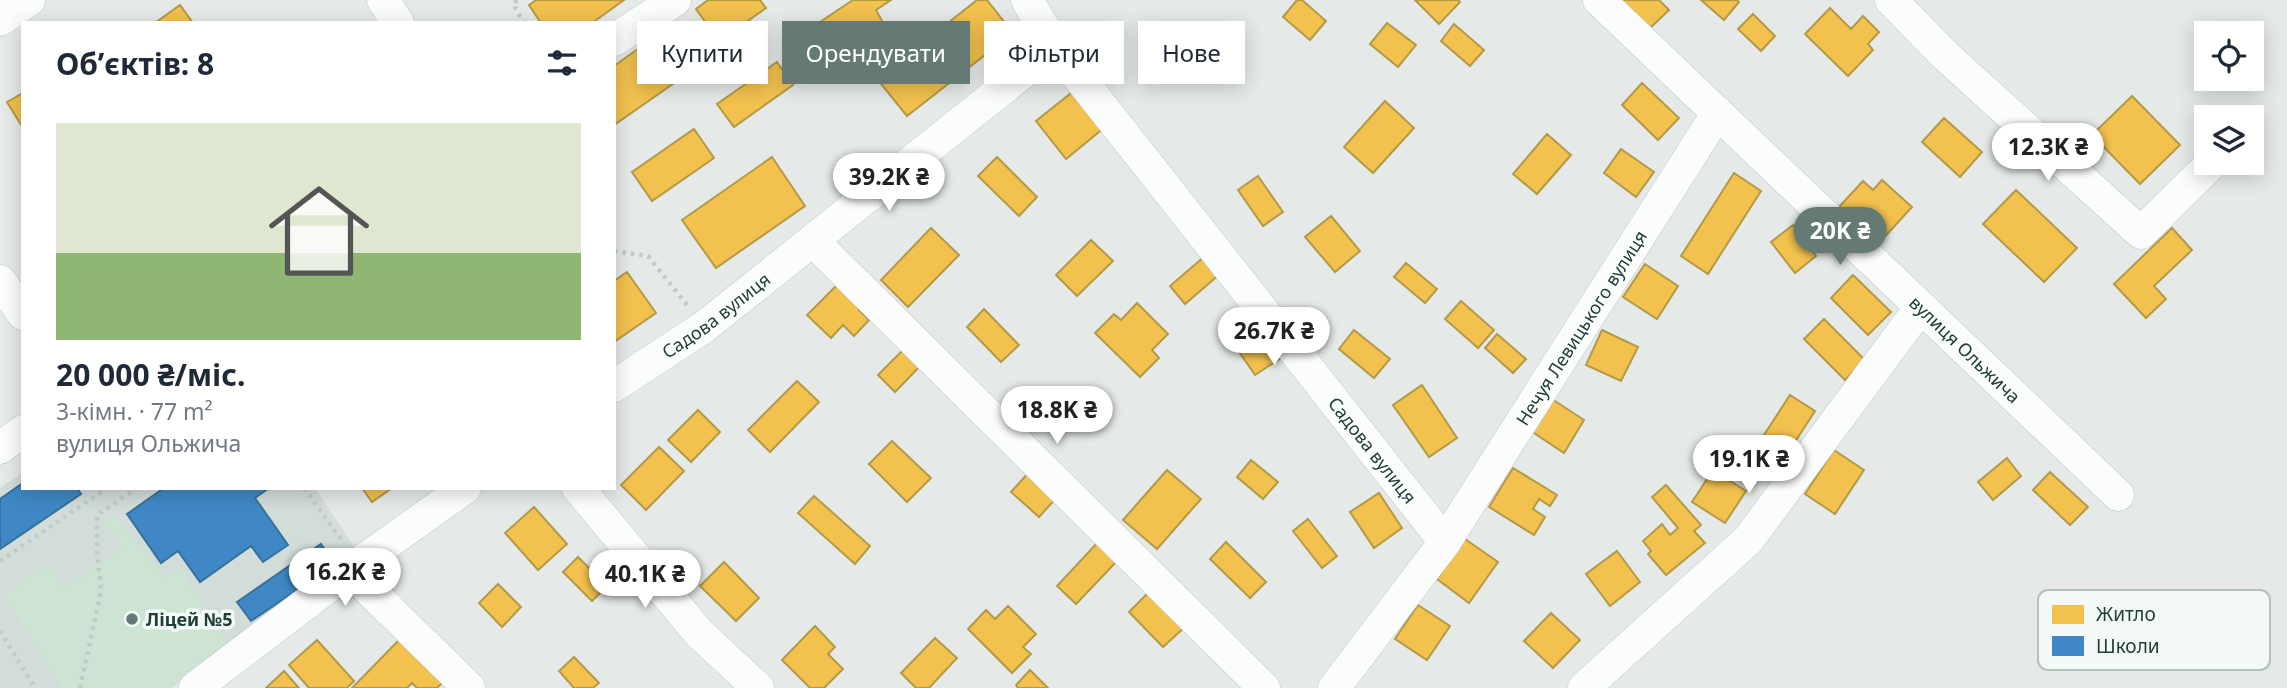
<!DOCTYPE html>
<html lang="uk">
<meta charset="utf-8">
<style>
:root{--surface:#fff;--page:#f6f6f7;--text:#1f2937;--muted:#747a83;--accent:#667a75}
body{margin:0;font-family:"Noto Sans",sans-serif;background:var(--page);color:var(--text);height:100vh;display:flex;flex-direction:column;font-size:26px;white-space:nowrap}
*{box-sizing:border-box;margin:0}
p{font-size:23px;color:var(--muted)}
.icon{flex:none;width:38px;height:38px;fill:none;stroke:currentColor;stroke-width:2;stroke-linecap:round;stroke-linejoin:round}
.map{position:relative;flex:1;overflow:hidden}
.drawer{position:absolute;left:21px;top:21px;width:595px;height:469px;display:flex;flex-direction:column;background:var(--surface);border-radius:0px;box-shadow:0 4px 18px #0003}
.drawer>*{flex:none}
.banner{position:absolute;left:637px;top:21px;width:665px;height:63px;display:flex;gap:14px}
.tools{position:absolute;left:2194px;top:21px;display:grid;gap:14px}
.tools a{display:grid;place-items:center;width:70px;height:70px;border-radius:0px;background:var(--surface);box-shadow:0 4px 18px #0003;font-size:35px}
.price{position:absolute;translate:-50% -60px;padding:0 16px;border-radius:24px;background:#fff;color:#222;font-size:23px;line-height:46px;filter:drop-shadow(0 2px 4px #0008)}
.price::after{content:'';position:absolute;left:50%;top:42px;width:21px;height:16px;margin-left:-10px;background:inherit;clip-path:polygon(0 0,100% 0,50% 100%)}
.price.on{background:var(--accent);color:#fff}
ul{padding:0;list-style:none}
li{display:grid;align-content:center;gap:14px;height:371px;padding:0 35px}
li span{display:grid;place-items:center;height:217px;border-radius:0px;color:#555}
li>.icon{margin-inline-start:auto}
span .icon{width:126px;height:126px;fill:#fffc;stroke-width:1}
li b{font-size:30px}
h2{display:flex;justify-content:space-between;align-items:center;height:84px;padding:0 35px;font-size:30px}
.chip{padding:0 24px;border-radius:0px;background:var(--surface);box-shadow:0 4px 18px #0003;font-size:24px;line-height:63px}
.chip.on{background:var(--accent);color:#fff}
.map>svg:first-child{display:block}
.built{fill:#d2dcd8}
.green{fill:#cde4d4}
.homes{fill:#f2c14e;stroke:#b39a47;stroke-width:2}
.schools{fill:#3f88c5;stroke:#36729a;stroke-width:2}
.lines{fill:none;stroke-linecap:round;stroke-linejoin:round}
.minor-casing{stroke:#c2c7c5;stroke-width:33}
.path{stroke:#c1cac7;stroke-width:4.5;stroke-dasharray:3.5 5;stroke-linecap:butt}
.minor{stroke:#fbfcfc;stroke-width:32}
.poi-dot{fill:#667a75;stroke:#f2f9f6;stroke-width:2.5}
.labels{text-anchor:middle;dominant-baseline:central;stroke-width:7;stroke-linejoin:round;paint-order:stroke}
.street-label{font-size:18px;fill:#213e37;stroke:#f2f9f6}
.poi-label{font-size:18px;font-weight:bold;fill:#213e37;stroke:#f2f9f6;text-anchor:start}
.key{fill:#f2f9f6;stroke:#b3c1bd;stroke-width:2}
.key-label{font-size:19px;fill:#213e37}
</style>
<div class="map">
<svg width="2287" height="688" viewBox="0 0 2287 688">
<rect width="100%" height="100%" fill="#e5eae8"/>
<!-- built -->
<path class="built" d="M23,472v16h292l42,63 -187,137h-170v-200z"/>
<!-- green -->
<path class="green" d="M114,513l49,65 17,-10 49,77 -57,43h-110l-58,-93 45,-31 16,24 58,-41 -19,-26z"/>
<!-- homes -->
<path class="homes" d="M536,0h88l-32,23h-51l-12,-18z
M708,0h52l6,8 -47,33 -23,-32z
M853,0h38l-15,10 6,11 -74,49 -18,-28z
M977,0h10l26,33 -106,83 -30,-37z
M1297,0h5l24,21 -16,19 -27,-23z
M1415,0h43l2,2 -21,22z
M1618,0h41l10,10 -23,22z
M1701,0h36l2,2 -15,18z
M180,5l13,18h-38z
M1830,8l21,21 12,-13 16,16 -11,12 5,6 -25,26 -43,-42z
M1753,14l22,22 -14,15 -23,-22z
M1387,23l29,22 -18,22 -28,-23z
M1454,24l30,26 -14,16 -29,-25z
M662,32l28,40 -76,53v-59z
M777,62l16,23 -59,42 -17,-23z
M1642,83l37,35 -21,22 -36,-35z
M1075,90l30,37 -39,32 -30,-38z
M23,93v35l-16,-26z
M2132,96l48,49 -40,39 -48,-49z
M1385,101l29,27 -41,45 -29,-26z
M1944,118l38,34 -22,25 -38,-35z
M694,129l20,29 -62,43 -20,-29z
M1547,134l24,21 -34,39 -24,-20z
M1621,149l33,23 -18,25 -32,-24z
M772,157l33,49 -89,62 -34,-48z
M997,157l40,40 -18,19 -41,-40z
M1734,173l27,18 -53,83 -27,-18z
M1258,176l25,36 -20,14 -25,-36z
M1882,180l30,27 -33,36 -40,-36 24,-26 10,9z
M2016,190l61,58 -33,34 -61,-58z
M1331,216l29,35 -25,21 -30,-35z
M1793,225l23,31 -21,17 -24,-31z
M931,228l28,27 -51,52 -27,-27z
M2172,228l20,22 -38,36 12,13 -20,19 -32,-34z
M1091,240l22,21 -36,35 -21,-21z
M1205,256l15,18 -35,30 -15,-18z
M1406,263l31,26 -12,14 -31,-26z
M1645,264l33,22 -21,33 -34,-22z
M627,272l29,41 -42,29v-61z
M1853,275l38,37 -23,23 -37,-37z
M842,280l23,24 -6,6 10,10 -15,16 -11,-11 -12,13 -24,-23z
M1461,301l33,29 -16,18 -33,-29z
M1137,303l31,31 -16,16 7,8 -19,19 -45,-44 19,-19 7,6z
M984,309l35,36 -18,17 -34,-35z
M1255,318l26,40 -26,17 -27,-39z
M1824,319l41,41 -20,20 -41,-41z
M1354,330l36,29 -16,19 -35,-29z
M1602,330l36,17 -17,34 -35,-16z
M1497,334l29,25 -13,14 -28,-25z
M908,345l17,16 -30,31 -17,-17z
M797,381l22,21 -49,50 -22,-22z
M1422,385l35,53 -28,19 -36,-52z
M1790,395l25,16 -28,43 -25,-16z
M1552,399l32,21 -20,33 -33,-22z
M698,410l22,22 -29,30 -23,-22z
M892,441l39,37 -24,24 -38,-38z
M659,447l25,24 -38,39 -25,-25z
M1834,450l30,20 -29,44 -30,-20z
M2007,458l14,18 -28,24 -15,-18z
M1251,460l27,22 -15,17 -26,-22z
M1513,468l44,27 -7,11 -11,-7 -6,10 12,8 -11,18 -45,-28z
M1031,470l28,25 -20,22 -28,-25z
M1167,470l34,29 -44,50 -34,-29z
M1713,470l33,21 -21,32 -33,-21z
M2050,472l38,35 -18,18 -37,-35z
M1666,485l35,40 -7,6 11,12 -39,32 -18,-21 3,-3 -8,-10 19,-17 8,11 8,-7 -26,-31z
M362,488h30l-20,14z
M1379,493l23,35 -28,20 -24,-36z
M814,496l56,50 -15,18 -57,-51z
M534,507l33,37 -29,26 -33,-37z
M1308,519l29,37 -15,12 -29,-37z
M1465,539l33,23 -29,41 -32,-24z
M1099,541l19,19 -42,44 -19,-18z
M1226,542l40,40 -16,16 -40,-39z
M1617,551l23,31 -30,24 -24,-32z
M578,557l29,29 -15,15 -29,-29z
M724,562l35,36 -23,23 -36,-35z
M498,584l23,23 -19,20 -23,-24z
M1151,590l35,36 -23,21 -34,-35z
M1418,605l32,21 -23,34 -32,-21z
M1008,606l28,28 -13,13 8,7 -19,19 -44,-44 18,-19 9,9z
M1551,613l29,27 -27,28 -29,-27z
M815,626l20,21 -7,7 15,15 -19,19h-14l-28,-28z
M401,638l43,43 -7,7h-20l-5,-5 -5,5h-55z
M935,638l22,20 -28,30h-13l-15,-15z
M317,640l37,41 -7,7h-38l-20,-23z
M574,657l25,26 -6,5h-19l-15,-17z
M1030,670l18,18h-30l-2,-3z
M284,671l15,17h-33z"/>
<!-- schools -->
<path class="schools" d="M23,483v5h54l4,6 -81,55v-50z
M164,488h105l-14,10 33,47 -25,17 -12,-16 -51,36 -22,-31 -17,12 -34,-49z
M321,544l14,20 -84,57 -14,-19z"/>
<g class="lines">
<defs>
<g id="minor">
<path d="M383,0l15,23"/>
<path id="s1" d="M1599,0l519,495"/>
<path d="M1891,0l56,57 194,176 71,-70"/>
<path d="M0,20l29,-20"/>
<path d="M614,40l61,-40"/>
<path id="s2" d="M1055,47l390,495 -111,146"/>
<path d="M813,241l451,447"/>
<path d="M0,281l23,33"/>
<path id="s3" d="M614,386l90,-59 351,-280 -28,-47"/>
<path d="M0,448l23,-17"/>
<path d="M578,488l121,145 59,55"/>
<path id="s4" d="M1445,542l272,-428"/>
<path d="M350,571l119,117"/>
<path d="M195,688l163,-124 107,-76"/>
<path d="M1584,688l164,-148 172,-232"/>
</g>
</defs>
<!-- minor casing -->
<use href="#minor" class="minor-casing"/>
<!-- path -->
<path class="path" d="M517,0l-4,4 11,19
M614,251l34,5 39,49
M304,488l38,53
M0,561l107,-73
M0,631l35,57
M80,688l21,-97 -4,-42v-34l40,-27"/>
<!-- minor -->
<use href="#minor" class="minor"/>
</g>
<!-- markers -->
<circle class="poi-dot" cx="132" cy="619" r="7"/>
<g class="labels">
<!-- street labels -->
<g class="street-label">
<text stroke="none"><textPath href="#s3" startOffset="124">Садова вулиця</textPath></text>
<text stroke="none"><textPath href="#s4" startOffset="254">Нечуя Левицького вулиця</textPath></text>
<text stroke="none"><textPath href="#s1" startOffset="506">вулиця Ольжича</textPath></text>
<text stroke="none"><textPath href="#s2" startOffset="513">Садова вулиця</textPath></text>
</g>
<!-- poi labels -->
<g class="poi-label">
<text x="146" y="619">Ліцей №5</text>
</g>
</g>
<!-- legend -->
<rect x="2038" y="590" width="232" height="80" rx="10" class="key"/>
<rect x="2052" y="605" width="32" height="19" fill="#f2c14e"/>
<rect x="2052" y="636" width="32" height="20" fill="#3f88c5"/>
<g class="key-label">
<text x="2096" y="621">Житло</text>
<text x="2096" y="653">Школи</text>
</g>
</svg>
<div class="tools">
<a><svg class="icon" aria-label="locate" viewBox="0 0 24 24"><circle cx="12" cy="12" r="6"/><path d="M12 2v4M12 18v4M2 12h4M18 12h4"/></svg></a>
<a><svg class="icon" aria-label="layers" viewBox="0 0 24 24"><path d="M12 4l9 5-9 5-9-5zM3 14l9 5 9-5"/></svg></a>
</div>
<b class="price" style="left:2048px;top:183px">12.3K ₴</b>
<b class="price" style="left:889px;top:213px">39.2K ₴</b>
<b class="price on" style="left:1840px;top:267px">20K ₴</b>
<b class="price" style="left:1274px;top:367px">26.7K ₴</b>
<b class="price" style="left:1057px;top:446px">18.8K ₴</b>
<b class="price" style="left:1749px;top:495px">19.1K ₴</b>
<b class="price" style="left:345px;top:608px">16.2K ₴</b>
<b class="price" style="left:645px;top:610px">40.1K ₴</b>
<div class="banner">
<a class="chip">Купити</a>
<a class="chip on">Орендувати</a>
<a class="chip">Фільтри</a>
<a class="chip">Нове</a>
</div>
<section class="drawer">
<h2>Об’єктів: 8<svg class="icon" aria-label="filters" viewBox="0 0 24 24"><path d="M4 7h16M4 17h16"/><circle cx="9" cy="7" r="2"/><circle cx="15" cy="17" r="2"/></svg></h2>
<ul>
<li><span style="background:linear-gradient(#dfe7d0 60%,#8fb573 0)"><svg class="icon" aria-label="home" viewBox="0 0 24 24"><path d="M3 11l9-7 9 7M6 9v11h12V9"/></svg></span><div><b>20 000 ₴/міс.</b><p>3-кімн. · 77 m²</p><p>вулиця Ольжича</p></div></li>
</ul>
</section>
</div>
